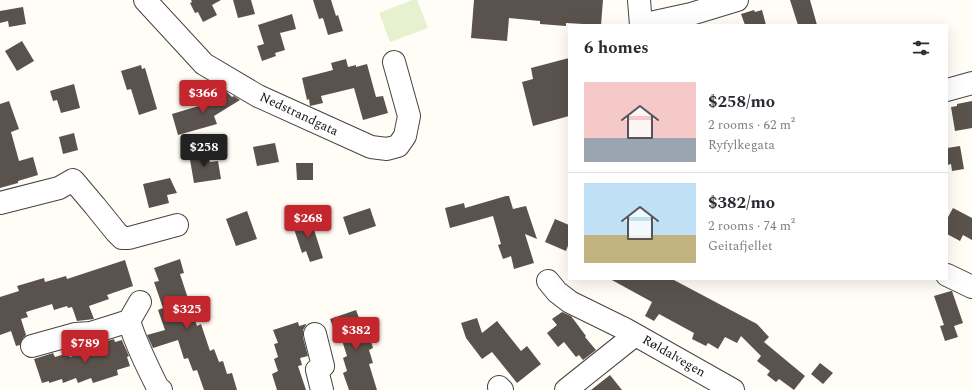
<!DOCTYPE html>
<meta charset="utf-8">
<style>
:root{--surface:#fff;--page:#f7f7f7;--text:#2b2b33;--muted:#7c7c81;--line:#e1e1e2;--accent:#c4262e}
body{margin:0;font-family:Spectral,serif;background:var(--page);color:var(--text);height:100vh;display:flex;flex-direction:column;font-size:15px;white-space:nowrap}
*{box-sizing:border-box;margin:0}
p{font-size:13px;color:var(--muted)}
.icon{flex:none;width:22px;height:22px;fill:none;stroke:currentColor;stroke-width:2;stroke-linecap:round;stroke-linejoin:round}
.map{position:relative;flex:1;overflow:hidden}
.drawer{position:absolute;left:568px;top:24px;width:380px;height:256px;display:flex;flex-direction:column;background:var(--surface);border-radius:0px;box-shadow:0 4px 16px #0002}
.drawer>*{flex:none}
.price{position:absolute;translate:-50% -34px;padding:0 9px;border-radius:4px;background:var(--accent);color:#fff;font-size:13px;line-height:26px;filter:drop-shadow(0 1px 2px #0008)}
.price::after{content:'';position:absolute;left:50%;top:24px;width:12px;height:9px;margin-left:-6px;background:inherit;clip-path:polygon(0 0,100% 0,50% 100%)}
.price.on{background:#222;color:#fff}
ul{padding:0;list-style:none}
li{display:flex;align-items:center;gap:12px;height:100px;padding:0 16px}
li+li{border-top:1px solid var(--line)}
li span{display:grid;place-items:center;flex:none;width:112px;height:80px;border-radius:0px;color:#555}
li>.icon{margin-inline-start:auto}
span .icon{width:48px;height:48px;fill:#fffc;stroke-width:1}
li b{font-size:17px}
h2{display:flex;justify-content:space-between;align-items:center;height:48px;padding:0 16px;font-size:17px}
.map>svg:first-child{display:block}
.pitch{fill:#e6f2cf}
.building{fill:#5a524d}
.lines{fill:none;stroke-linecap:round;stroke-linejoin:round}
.minor-casing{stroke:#444;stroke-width:24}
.minor{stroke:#fff;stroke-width:22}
.labels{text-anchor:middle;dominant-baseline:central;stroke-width:4;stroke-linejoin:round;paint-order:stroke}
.street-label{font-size:13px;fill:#111;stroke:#fff}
</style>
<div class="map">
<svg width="972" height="390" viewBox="0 0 972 390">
<rect width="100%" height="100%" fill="#fffdf5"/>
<!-- pitch -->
<path class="pitch" d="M412,0h5l11,28 -38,14 -11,-29z"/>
<!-- building -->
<path class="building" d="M191,0h30l-9,5 5,10 -14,7 -5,-10 -3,1 -5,-10 2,-1z
M233,0h18l4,14 -17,4z
M313,0h18l5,16 2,-1 5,16 -15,4 -5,-17 -4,1z
M474,0h129l-2,25 -35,-2v3l-26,-2v-3l-31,-3 -2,23 -36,-3z
M790,0h20l7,25h-19z
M23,7l3,17 -17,3 -1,-6 -8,2v-12z
M754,10l1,2 7,-2 4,15h-21l-4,-11z
M292,14l4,15 -16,4 5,17 -10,3 1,3 -14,5 -5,-15 7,-2 -6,-19z
M22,41l12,20 -17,10 -12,-20z
M569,58v58l-36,10 -11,-44 11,-3 -2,-11z
M346,59l2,8 8,-2v2l11,-3 9,33 7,-1 5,17 -25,7 -9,-32 -33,8 2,7 -13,3 -1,-7 -2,1 -5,-22 31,-8 -2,-7z
M141,65l1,4 3,-1 12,41 -18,6 -8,-26 -4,1 -6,-19z
M74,84l6,24 -19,5 -4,-13 -4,1 -3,-10z
M226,91l6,6 2,-1 6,4 -26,16 3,8 -39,11 -6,-21 40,-12 -3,-6z
M9,101l10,28 -8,3 8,29 14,-4 5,18 -20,6v2l-18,5v-84z
M972,101v27l-17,3 -4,-24 6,-1v-2z
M74,133l4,17 -15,4 -4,-17z
M275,143l4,19 -22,4 -4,-19z
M960,146l4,23 -12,2 -1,-7 -4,1v-17z
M208,150l2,12 8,-1 3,18 -27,4 -5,-29z
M296,163h17v17h-16z
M170,178l7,15 -10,2 2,8 -20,5 -6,-24z
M506,196h3l4,13 13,-3 11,33 -12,-5 9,29 -20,6 -3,-13 -8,3 -5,-14 3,-1 -8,-28 -43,12 -5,-20 19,-5 1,5z
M370,208l6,18 -27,9 -6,-18z
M953,208l19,10v22l-9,-5 -3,6 -13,-7v-15z
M247,211l10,28 -21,7 -10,-27z
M310,217l13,41 -13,4 -4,-11 -4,2 -10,-30z
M555,219l14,6v18l-3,8 -21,-9z
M180,259l4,14 -4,1 17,52 4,-2 9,27 4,-2 5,13 4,-1 4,13 5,-1 5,17h-33l-7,-20 -4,1 -5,-13 -4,1 -6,-19 -25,8 -6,-13 18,-5 -7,-20 5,-2 -9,-26 5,-1 -5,-13z
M125,260l8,26 -26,9 2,4 -20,7 5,13 -17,2 -5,-14 -4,1 -1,-2 -13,4 -2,-6 -26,8 2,5 -7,2 5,16 -3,3 -3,7 -4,1 -5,-15 -11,4v-38l19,-6 -2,-5 27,-8 1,4 21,-6 1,3z
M610,279h62l85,45 12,13 -5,5 41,34 -11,14 -15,-11 -3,3 -9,-7 3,-4 -13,-10 4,-5 -20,-20 -4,7 -12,-6 -7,12 -10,-6 -2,3 -14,-7 2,-6 -35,-19 -5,7 -9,-5 7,-14z
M951,291h1l11,32 -9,3 4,11 -13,4 -5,-15 4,-1 -10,-29z
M356,310l5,13 4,-1 8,26 -4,2 4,13 -4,1 8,26h-28l-6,-17 4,-2 -4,-13 4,-2 -8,-25 -4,1 -5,-13z
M562,312l9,4 15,20 -1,1 11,13 -13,10 -4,-5 -3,2 -12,-15 -6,5 -11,-14 10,-8 -5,-6z
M477,318l5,15 15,-12 24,30 6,-5 14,18 -24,19 -25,-31 -10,7 -16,-21 -5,-15z
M298,322l1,4 7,-2v1l-3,5v7l5,19 -8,2 2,7 -4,1 8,24h-29l-5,-16 6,-3 -4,-12 4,-2 -4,-13 4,-1 -5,-13z
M114,339l1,3 7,-2 1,3 6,13 -2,1 3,9 -13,4 1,5 -25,8 -2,-5 -13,5 -2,-5 -13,5 -1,-4 -13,4v-2l-7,2 -8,-24 19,-6 2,4 13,-4 2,4 32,-11 -1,-3z
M820,363l13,10 -10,11 -12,-10z
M610,375l12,15h-31z"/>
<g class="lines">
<defs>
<path id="minor" d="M145,0l59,64 54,32 113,51 16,2 11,-3 7,-10 4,-20 -15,-54
M639,0l2,25 50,-11 46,-14
M947,90l25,-7
M0,203l59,-15 14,-8 22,26 21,26 6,6h7l48,-13
M947,275l25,12
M548,281l9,11 13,10 55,27 108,61
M140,302l-11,19c7,23 18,45 29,67l3,2
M315,334l8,32 -6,4 5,20
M32,346l43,-12 16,-1 38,-12
M499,387l3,3
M566,390l69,-55"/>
</defs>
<!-- minor casing -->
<use href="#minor" class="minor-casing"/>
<!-- minor -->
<use href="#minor" class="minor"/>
</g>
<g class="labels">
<!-- street labels -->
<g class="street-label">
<text transform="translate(299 114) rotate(25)">Nedstrandgata</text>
<text transform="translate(674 356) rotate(30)">Røldalvegen</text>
</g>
</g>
</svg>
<b class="price" style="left:203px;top:114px">$366</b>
<b class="price on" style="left:204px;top:168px">$258</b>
<b class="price" style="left:308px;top:239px">$268</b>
<b class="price" style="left:187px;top:330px">$325</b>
<b class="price" style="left:356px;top:351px">$382</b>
<b class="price" style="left:85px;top:364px">$789</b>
<section class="drawer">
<h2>6 homes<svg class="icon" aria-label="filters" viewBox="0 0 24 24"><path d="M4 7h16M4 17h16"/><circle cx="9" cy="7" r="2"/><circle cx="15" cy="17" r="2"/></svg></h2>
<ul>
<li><span style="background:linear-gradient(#f6c9c9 70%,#9aa5b1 0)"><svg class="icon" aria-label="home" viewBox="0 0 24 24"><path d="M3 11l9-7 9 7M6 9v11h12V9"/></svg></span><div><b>$258/mo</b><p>2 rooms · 62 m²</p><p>Ryfylkegata</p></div></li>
<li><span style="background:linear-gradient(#bfe0f5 65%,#c2b280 0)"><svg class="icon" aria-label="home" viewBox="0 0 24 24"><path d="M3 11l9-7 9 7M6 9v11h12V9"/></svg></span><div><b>$382/mo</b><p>2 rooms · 74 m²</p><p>Geitafjellet</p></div></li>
</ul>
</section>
</div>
